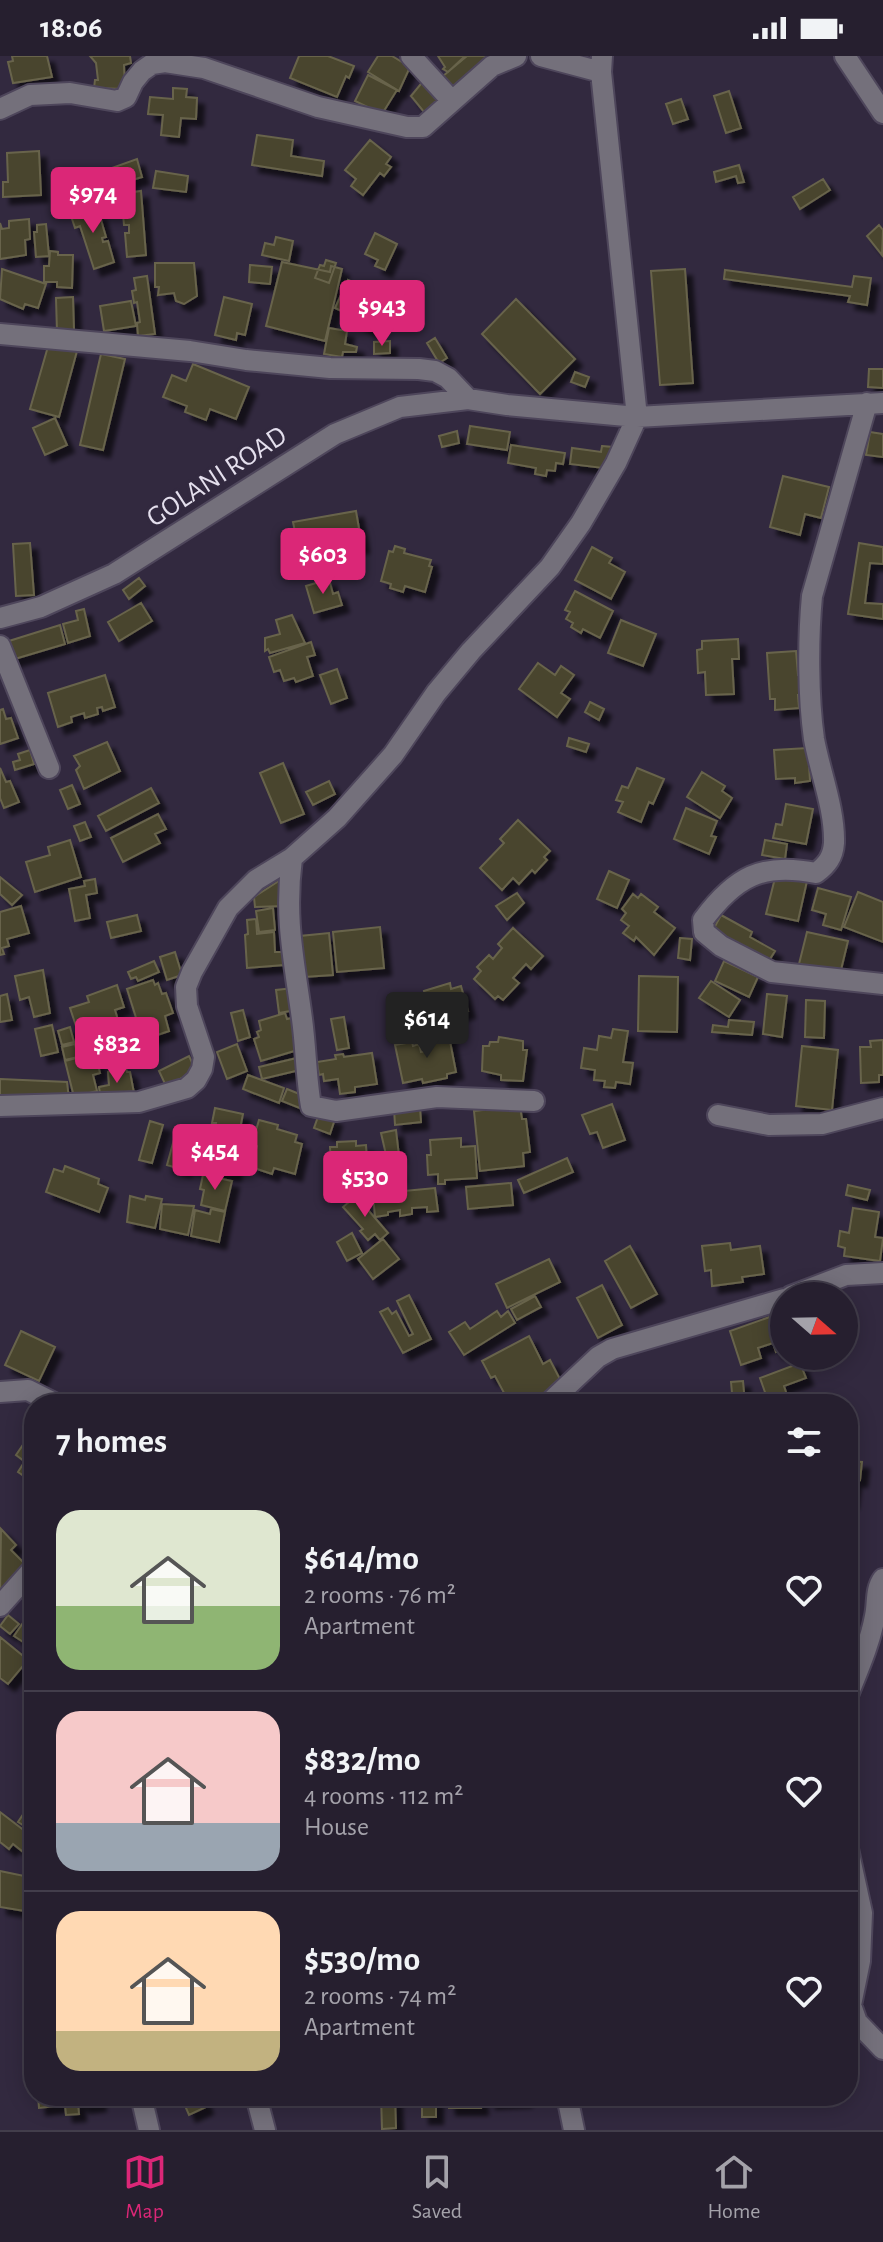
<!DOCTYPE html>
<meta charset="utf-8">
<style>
:root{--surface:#261f2f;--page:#322c3b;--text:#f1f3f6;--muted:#a4a2aa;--line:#423d4b;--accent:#db2777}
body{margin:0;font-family:"Alegreya Sans",sans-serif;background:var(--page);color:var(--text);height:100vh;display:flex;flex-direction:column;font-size:30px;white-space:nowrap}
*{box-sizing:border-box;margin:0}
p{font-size:26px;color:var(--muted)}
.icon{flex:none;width:44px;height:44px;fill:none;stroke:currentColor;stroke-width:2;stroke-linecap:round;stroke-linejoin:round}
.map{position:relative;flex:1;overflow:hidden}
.side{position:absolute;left:24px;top:1338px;width:834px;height:712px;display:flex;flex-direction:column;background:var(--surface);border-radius:32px;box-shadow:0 4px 20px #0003,0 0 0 2px var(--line)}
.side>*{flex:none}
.needle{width:52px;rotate:110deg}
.tools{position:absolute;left:770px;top:1226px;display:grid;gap:16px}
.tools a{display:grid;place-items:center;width:88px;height:88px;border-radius:50%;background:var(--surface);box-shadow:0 4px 20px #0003,0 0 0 2px var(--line);font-size:40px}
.price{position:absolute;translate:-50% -68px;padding:0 18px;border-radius:8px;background:var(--accent);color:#fff;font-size:26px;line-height:52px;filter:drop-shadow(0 2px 4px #0008)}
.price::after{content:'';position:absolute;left:50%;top:48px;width:24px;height:18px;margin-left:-12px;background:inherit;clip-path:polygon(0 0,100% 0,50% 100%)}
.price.selected{background:#222;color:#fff}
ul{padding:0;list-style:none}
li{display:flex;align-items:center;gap:24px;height:200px;padding:0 32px}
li+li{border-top:2px solid var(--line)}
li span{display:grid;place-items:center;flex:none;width:224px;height:160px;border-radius:24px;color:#555}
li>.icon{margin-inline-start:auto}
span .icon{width:96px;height:96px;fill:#fffc;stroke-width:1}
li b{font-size:34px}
h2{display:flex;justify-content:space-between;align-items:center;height:96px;padding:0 32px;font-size:34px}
.status{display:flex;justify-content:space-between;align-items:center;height:56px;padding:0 40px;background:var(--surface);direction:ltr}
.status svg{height:22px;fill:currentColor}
.dock{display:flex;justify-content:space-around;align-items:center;height:112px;border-top:2px solid var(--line);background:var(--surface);font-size:22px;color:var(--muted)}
.dock a{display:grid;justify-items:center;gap:4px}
.dock .selected{color:var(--accent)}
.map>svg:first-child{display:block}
.building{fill:#49452d;stroke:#68644b;stroke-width:2;filter:url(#shadow)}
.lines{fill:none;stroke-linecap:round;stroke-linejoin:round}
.minor-casing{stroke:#4e465b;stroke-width:24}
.minor{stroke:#74707b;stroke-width:20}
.labels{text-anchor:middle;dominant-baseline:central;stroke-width:6;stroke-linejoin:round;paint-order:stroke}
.street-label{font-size:28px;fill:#e4dfed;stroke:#32293f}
</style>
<div class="status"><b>18:06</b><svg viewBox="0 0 49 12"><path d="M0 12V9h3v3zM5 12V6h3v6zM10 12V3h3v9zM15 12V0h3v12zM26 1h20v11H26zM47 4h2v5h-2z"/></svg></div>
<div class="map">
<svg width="883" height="2074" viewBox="0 0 883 2074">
<defs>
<filter id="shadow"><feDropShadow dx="7" dy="7" stdDeviation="2" flood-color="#0009"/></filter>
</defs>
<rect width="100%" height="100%" fill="#32293f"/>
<!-- building -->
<path class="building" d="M12,0h35l5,21 -39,6 -5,-21 5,-1z
M90,0h40l1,7 -7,2 1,24 -31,-1 1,-8h3l-2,-17z
M299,0h29l26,10 -5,12 -3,-2 -9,21 -47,-19z
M378,0h14l18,11 -11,24 -31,-19z
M438,0h27l-17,16 -5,-3 2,-2z
M467,0h28l-41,33 -11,-13z
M368,19l29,15 -15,24 -27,-13z
M424,24l22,25 -18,12 -17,-21z
M173,32l14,1 -1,8 11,1 -1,21 -15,-1 -2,19 -18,-2 2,-20 -15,-1 2,-17 23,2z
M729,35l12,37 -15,5 -12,-37z
M681,43l7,20 -15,5 -7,-20z
M257,79l36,5 -2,16 33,5 -2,15 -70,-11z
M370,84l21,17 -5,7 5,3 -7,9 -4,-3 -17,22 -12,-9 5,-7 -11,-9z
M39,95l2,44 -38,2v-15h5l-1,-29z
M137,103l5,18 -13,4 1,4 -45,16 -7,-21z
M739,109l5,17 -6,1 -2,-7 -20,6 -2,-10z
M156,115l32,5 -2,16 -33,-4z
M823,123l7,11 -30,19 -7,-12z
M141,135l5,64 -19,2 -2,-24h4v-8h-5l-2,-21h6l-1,-11z
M90,148l3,11 6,-2 7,24 -4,1 1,4 5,-1 6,21 -20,7 -14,-43 -5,2 -6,-18z
M29,163l1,20 -5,1 1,15 -26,4v-36l2,6 7,-1v-7z
M46,168l3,32 -13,1 -2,-25h3v-7z
M879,169l4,5 -1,25 -15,-19z
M375,177l22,11 -12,26 -10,-4 3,-6 -13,-6z
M276,181l17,4 -4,20 -27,-6 3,-12 9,2z
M50,195l8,1v3h15l-1,33 -15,-1v-5h-13v-16h5z
M326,204l10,3 -7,20 -14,-5 5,-13 4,1z
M282,206l48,10 1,-6 11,3 -17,72 -59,-15z
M155,207h39l3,33 -13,8 -8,-3 -2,-8 -16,2 1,-8h-4z
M250,209l22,2 -2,17 -21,-2z
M2,213l44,15 -8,24 -13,-4 -2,5 -23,-10z
M685,213l8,114 -33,2 -9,-114z
M725,214l127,17 2,-11 17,2 -4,27 -19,-3 2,-6 -126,-17z
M147,220l8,58 -17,2 -1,-13 3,-1 -3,-20 -3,1 -2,-12 4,-1 -2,-12z
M348,224l39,19 -15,31 -17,-8 2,-4 -22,-10z
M73,241l1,34 -17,1 -1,-34z
M224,241l28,7 -7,31 -8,-2 -1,7 -21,-5z
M516,243l59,60 -35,35 -58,-60z
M131,245l5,25 -32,5 -4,-25z
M329,272l18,3 -2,13 12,3 -1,5h-13l-1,5 -18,-3z
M435,282l12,20 -8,5 -12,-20z
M390,285v12l-16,1v-12z
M49,287l28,8 -18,66 -29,-8z
M101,298l24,5 -22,91 -23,-5z
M193,308l56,23 -13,32 -26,-10 -4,11 -21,-8 2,-6 -24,-9 9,-22 14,6z
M869,313h14v19l-15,-1z
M575,316l14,5 -4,10 -14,-5z
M55,362l12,27 -22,10 -12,-27z
M470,370l40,6 -3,18 -40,-6z
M457,375l2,12 -17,4 -3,-11z
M870,376l13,2v23l-17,-2z
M511,389l54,8 -2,11 -7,-1 -1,8 -8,-1 -1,6 -11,-2 1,-6 -28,-5z
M602,390l11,1 -2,22 -41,-5 2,-16 29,4z
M783,420l46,11 -8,31 -16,-4 -5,21 -30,-8z
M356,455l6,35 -26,5 -1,-6 -9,1v6l-26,4 -7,-34z
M30,487l4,52 -18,1 -3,-52z
M859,487l24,4v17l-13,-1 -5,40 18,1v15l-35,-5z
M395,490l10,3 -1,4 27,7 -2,6 3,1 -7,25 -20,-6 -2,6 -13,-4 1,-4 -10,-3 8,-30 4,1z
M592,491l20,11 -3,5 16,9 -14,27 -36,-19z
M139,522l6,8 -16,13 -6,-9z
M329,523l4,15 5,-2 4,13 -28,8 -8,-27z
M575,535l38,20 -13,27 -17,-9 -2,4 -10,-6 2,-4 -7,-4 4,-7 -5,-2z
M141,547l11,18 -33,20 -11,-19z
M84,553l6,27 -22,7 -5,-19 15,-4 -2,-9z
M292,559l13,28 -35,10 -2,-4 -3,2v-13l15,-4 -4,-14z
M621,564l35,14 -13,32 -35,-13z
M60,569l5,19 -57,17 3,-12 -2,-8z
M738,583l1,20h-7l2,35 -28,1 -1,-23 -7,1 -1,-23 5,-1v-8z
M311,586l4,13 -8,2 6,19 -17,6 -2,-4 -10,3 -4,-11 -6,2 -5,-15z
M796,595l2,24h5l2,20h-7l1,13 -24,2v-11h-5l-3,-46z
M538,607l17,12 6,-9 13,9 -13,18 9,6 -13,18 -38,-28z
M337,613l10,29 -16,6 -11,-29z
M105,619l10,32 -12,4 -1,-4 -5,1 1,6 -13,4 -1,-5 -13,4 1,5 -14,5 -10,-34z
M590,646l14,7 -5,11 -14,-8z
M3,653l3,10 5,-1 7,20 -18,6v-34z
M569,682l20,6 -3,8 -19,-6z
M107,686l13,29 -36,18 -8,-19 4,-4 -6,-10z
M808,692l2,33 -15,2v-5l-19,1 -2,-29z
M30,694l4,14 -19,6 -2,-8 7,-2 -2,-6z
M283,707l21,51 -23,9 -21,-50z
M0,712l6,14 4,-1 9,21 -15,6 -4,-10z
M637,712l27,11 -11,25 -4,-2 -8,20 -23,-10 5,-10 -7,-2 6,-14 6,2z
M702,716l23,14 -3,5 10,7 -12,20 -33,-21z
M329,725l6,13 -22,11 -7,-13z
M72,729l8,19 -12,5 -8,-19z
M151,732l8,15 -53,28 -8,-15z
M786,748l27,5 -7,35 -33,-6 3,-14 6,1z
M686,752l31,13 -6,15 5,1 -7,17 -35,-15z
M158,758l8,15 -11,5 5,9 -37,19 -12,-24z
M518,764l32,31 -6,6 3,3 -12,13 -3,-3 -13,14 -6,-6 -11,12 -22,-22 24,-25 -4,-4z
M85,766l6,15 -11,4 -6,-15z
M70,784l11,37 -46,15 -9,-30 24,-7 -2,-8z
M765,784l22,4 -2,15 -23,-4z
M609,815l20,9 -12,28 -20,-9z
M776,818l31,7 -9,40 -32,-7z
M0,821l22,18 -10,10 -12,-11z
M95,823l2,14 -11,2 4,23 -15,3 -6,-32 16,-3 -1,-5z
M282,823l1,27 -28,1 -1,-10z
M818,832l33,9 -10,33 -18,-5 3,-11 -14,-4z
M858,836l25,10v40l-39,-15z
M517,837l7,10 -17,17 -11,-14z
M633,838l5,4 3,-4 17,13 -4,5 21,16 -21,27 -18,-18 -2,4 -11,-8 6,-7 -8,-6 5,-7 -4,-4z
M21,850l8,27 -22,6 2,7 -7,2 2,6 -4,1v-43z
M273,852l2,22 -16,2 -3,-21z
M137,859l4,16 -30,7 -4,-16z
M721,859l31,17 -2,5 25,14 -8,13 -56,-30z
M256,863l1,15 17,-2 1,20h8l1,13 -37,3 -2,-33 3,-1 -1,-14z
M380,871l4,41 -47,4 -4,-40z
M513,872l30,28 -12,13 -5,-5 -13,14 6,5 -16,17 -5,-4 -3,3 -21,-20 7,-8 -4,-4 12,-12 4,4 9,-11 -4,-4z
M807,876l41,9 -9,37 -22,-10 -18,-4z
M329,877l4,42 -29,2 -4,-41z
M680,882l12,1 -2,21 -12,-2z
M175,896l7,23 -15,5 -7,-23z
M154,905l5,11 -21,9 -2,-4 -5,2 -3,-7z
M724,905l34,16 -9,20 -34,-16z
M43,914l7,43 -16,4 -5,-20 -9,3 -5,-24z
M639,920l39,1 -1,55 -39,-1z
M153,924l2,5 3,-2 4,11 4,-1 7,20 -8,3 4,15 -26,9 -16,-51z
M711,925l29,19 -11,17 -30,-19z
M450,927l1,6 10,-3 7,25 -35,10 -9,-30z
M117,929l7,22 -9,3 3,10 -12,4 2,4 -18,7 -2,-7 -10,4 -8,-24 19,-6 -2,-6z
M294,932l2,22 -17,3 -3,-23z
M7,938l5,26 -12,2v-26z
M767,938l20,2 -5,41 -19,-3z
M806,944l19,1 -1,37 -19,-1z
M243,954l7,27 -12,4 -7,-28z
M285,957l2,6 5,-1 9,31 -40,12 -7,-22 5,-2 -2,-5 4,-2 -2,-9z
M344,961l5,31 -12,2 -6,-31z
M729,964l25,2 -2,13 -40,-3 1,-7 15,2z
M52,969l6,27 -17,4 -6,-27z
M70,971l4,15 -12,3 -4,-14z
M613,973l15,2 -5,31 10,1 -3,21 -14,-2 -1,6 -11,-1 1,-6 -11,-1 1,-10 -14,-2 3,-20 13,2 2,-14 12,2z
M448,975l8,41 -9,2v4l-24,5 -1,-4 -19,4 -8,-38 17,-3 1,4 6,-2 2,8 7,-1 -2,-5 8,-2 -1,-9z
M499,981l24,4v9h4l-4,31 -22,-1v-5l-19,-4 1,-25h6l1,-4h8z
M883,984v35h-4v7l-18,1 -1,-36h11l-1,-6z
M75,988l3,13 -13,3 -3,-13z
M237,988l10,27 -20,8 -10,-27z
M802,990l36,4 -6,60 -36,-4z
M372,997l5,31 -22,3v5l-15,2 -2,-15 -14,2 -1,-7 -4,1 -2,-13 19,-3 -1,-4 8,-1 1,3z
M88,999l2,8 7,-2 3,12 -7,2 4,16 -23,6 -9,-36z
M189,1000l7,15 -30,15 -7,-15z
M301,1001l3,12 -42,10 -3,-12z
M126,1012l1,4h3l4,21 -33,7 -2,-13 10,-2 -1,-13z
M248,1019l36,13 -5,15 -36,-14z
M0,1023l67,3 2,17 -69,-2z
M287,1033l20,8 -5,12 -20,-8z
M612,1048l13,36 -22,8 -6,-16 -7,2 -8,-19z
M520,1050l2,13h4l4,33 -7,1 1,13 -44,5 -6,-60z
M420,1051l1,15 -26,3 -1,-16z
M215,1052l28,6 -6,30 -24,-5 3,-16h-4z
M319,1058l16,5 -5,15 -16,-6z
M259,1064l19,5 -1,4 20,6 -2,7 7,2 -7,30 -21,-6 -2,6 -21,-7 6,-21 -5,-2z
M150,1065l13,4 -11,38 -13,-3z
M396,1074l3,26 -12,3 -6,-26z
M175,1080l27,7 -3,12 4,1 -4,13 -9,-3h-5l-1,4 -17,-5z
M461,1082v9l14,-1 2,32 -32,2v4h-7v-10l-10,1 -1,-20h4l-1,-15z
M356,1085v5l10,-1 3,46 -30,2 -1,-27h-7l-1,-19h7v-5z
M208,1088l30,5 -4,25 -30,-1z
M567,1102l6,14 -49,21 -6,-13z
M397,1105l2,15 -22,2 -1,-15z
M65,1110l34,13 -1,5 10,4 -9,24 -53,-20 8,-23 9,3z
M203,1119l29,6 -7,30 -24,-6 3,-15 -4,-1z
M511,1127l2,22 -45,4 -2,-22z
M848,1129l22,5 -3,10 -21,-5z
M435,1132l3,23 -11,1v-5l-15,1v6l-12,2v-6l-12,2v3l-13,2 -2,-23z
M130,1140l15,4 1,-4 16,3 -7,29 -28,-6z
M356,1140l32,37 -8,7 -5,-6 -7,6 -8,-9 3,-2 -20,-22z
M162,1148l32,2 -6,29 -28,-6z
M853,1152l26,4 -4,25 8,1 -3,23 -36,-5 1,-8 -7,-2 2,-15 9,2z
M211,1153l14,3 -6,30 -28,-6 4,-26 15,4z
M352,1177l10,20 -15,8 -10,-19z
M383,1183l16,20 -26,20 -15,-20z
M730,1187l1,7 29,-4 4,28 -22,3 1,5 -31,4 -1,-16 -6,1 -3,-25z
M630,1190l27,48 -26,14 -26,-47z
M549,1203l11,23 -53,26 -11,-24z
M602,1229l20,40 -24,13 -21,-40z
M409,1239l22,44 -28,14 -23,-41 8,-4 4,6 4,-3 13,25 4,-2 -16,-33z
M535,1240l6,11 -24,13 -6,-11z
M497,1255l4,6 7,-6 7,12 -51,32 -15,-23 16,-10 5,7z
M784,1256v37l-8,3 -3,-9 -15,5 3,10 -20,7 -11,-34z
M21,1275l34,16 -16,34 -34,-16z
M529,1280l14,28 7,-4 14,27 -33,17h-21l-15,-28 -4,2 -9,-17z
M800,1307l6,15 -22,8 3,9 -28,9 -2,-6 9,-3 -6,-17z
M743,1325l2,23h-12l-2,-22z
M27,1383l7,8 -10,14 -8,-6z
M25,1405l9,7 -3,13 -13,-9z
M848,1405l14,1 -2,18 -6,-1 -3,23h-3z
M1,1473l15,16 -5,5 15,15 -26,33z
M8,1559l11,9 -9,10 -10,-8z
M27,1561l5,3 2,-2v31l-20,-13z
M0,1581l28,23 -20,24 -8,-6z
M34,1742v34l-16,-10z
M0,1756l34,26v8l-7,9 -14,-11 -4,5 -9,-7z
M0,1815l34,7 -3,34 -31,-5z
M854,1841l5,64 -11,1v-64z
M38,2040h60l1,8 -17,2v-4l-4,1 1,11 -13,1 -1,-10 -26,3z
M196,2040h6l4,11 -17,8 -6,-14z
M381,2040h14l1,32 -14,1z
M422,2040h14v21h-14z
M448,2040h32l1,12h-32z
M489,2040h36v4l-36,2z"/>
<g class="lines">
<defs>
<path id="minor" d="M411,0l41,45
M541,0l60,16
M845,0l38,57
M0,53l30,-14 40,-2 47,8 9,-4 7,-15 9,-11 10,-7 13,-2 39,6 114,39 89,20h16l69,-61 24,-10
M0,278l190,17 56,9 84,8 89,1 16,2 13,7 20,21
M867,347l-55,193c-4,42 -4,101 2,143 6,33 21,70 20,104 -1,14 -7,22 -18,30 -54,-11 -81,4 -113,47l1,12 17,14 51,26 111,12
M0,562l41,-11 73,-33 221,-140 65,-27 68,-8 39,6 130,12 246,-14
M0,590l49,122
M292,802c-8,61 2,101 10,161 4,29 4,58 9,87l25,5 101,-14 97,4
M0,1050l139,-4 48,-14 9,-8 6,-11 2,-12 -17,-51 -1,-19 6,-15 36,-64 28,-28 36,-22 45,-40 56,-63 43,-62 35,-42 79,-84 31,-44 35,-60 21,-46 -36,-345 1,-16
M718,1059l51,10 53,-1 61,-16
M791,1240l55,-21 37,-2
M0,1336l28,-2 28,14
M548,1348l50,-47 14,-8 172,-50
M0,1550l34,-38
M848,1639c10,-25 22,-52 27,-79 3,-13 0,-26 8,-37
M848,1793l14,64 -2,48 -9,44 6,17 26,27
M141,2040l8,34
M256,2040l9,34
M567,2040l7,34"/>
</defs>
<!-- minor casing -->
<use href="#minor" class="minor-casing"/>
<!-- minor -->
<use href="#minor" class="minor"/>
</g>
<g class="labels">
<!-- street labels -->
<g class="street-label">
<text transform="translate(217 421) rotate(-33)">GOLANI ROAD</text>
</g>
</g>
</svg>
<div class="tools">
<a><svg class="needle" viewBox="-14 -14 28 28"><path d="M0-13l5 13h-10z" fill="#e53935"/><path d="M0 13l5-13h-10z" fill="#a4a2aa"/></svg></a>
</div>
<b class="price" style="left:93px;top:179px">$974</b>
<b class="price" style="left:382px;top:292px">$943</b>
<b class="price" style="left:323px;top:540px">$603</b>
<b class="price selected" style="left:427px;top:1004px">$614</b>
<b class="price" style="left:117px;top:1029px">$832</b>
<b class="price" style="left:215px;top:1136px">$454</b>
<b class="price" style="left:365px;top:1163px">$530</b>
<section class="side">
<h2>7 homes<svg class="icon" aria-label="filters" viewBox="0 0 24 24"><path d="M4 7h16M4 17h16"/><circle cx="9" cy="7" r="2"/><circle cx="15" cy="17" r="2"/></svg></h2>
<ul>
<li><span style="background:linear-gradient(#dfe7d0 60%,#8fb573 0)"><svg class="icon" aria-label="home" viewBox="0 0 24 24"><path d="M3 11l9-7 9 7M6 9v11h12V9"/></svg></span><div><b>$614/mo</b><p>2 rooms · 76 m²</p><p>Apartment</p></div><svg class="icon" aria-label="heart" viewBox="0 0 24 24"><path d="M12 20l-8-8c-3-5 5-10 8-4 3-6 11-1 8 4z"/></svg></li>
<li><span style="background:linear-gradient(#f6c9c9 70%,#9aa5b1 0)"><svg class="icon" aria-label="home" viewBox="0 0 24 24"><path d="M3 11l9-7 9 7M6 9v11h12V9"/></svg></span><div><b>$832/mo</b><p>4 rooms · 112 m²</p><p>House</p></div><svg class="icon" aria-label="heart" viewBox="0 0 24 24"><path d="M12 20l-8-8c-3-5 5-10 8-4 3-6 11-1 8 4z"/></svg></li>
<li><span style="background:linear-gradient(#ffd9b3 75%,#c2b280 0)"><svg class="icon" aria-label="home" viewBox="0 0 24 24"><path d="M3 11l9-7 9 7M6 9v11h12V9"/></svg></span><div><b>$530/mo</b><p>2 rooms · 74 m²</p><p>Apartment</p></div><svg class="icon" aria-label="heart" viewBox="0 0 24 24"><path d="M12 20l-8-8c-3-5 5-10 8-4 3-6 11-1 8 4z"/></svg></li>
</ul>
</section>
</div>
<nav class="dock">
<a class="selected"><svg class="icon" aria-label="map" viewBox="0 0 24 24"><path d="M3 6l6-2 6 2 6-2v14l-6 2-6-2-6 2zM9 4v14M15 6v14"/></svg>Map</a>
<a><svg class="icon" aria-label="saved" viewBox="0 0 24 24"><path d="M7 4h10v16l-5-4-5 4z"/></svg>Saved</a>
<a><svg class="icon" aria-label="home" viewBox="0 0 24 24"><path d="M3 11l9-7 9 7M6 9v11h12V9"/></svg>Home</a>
</nav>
